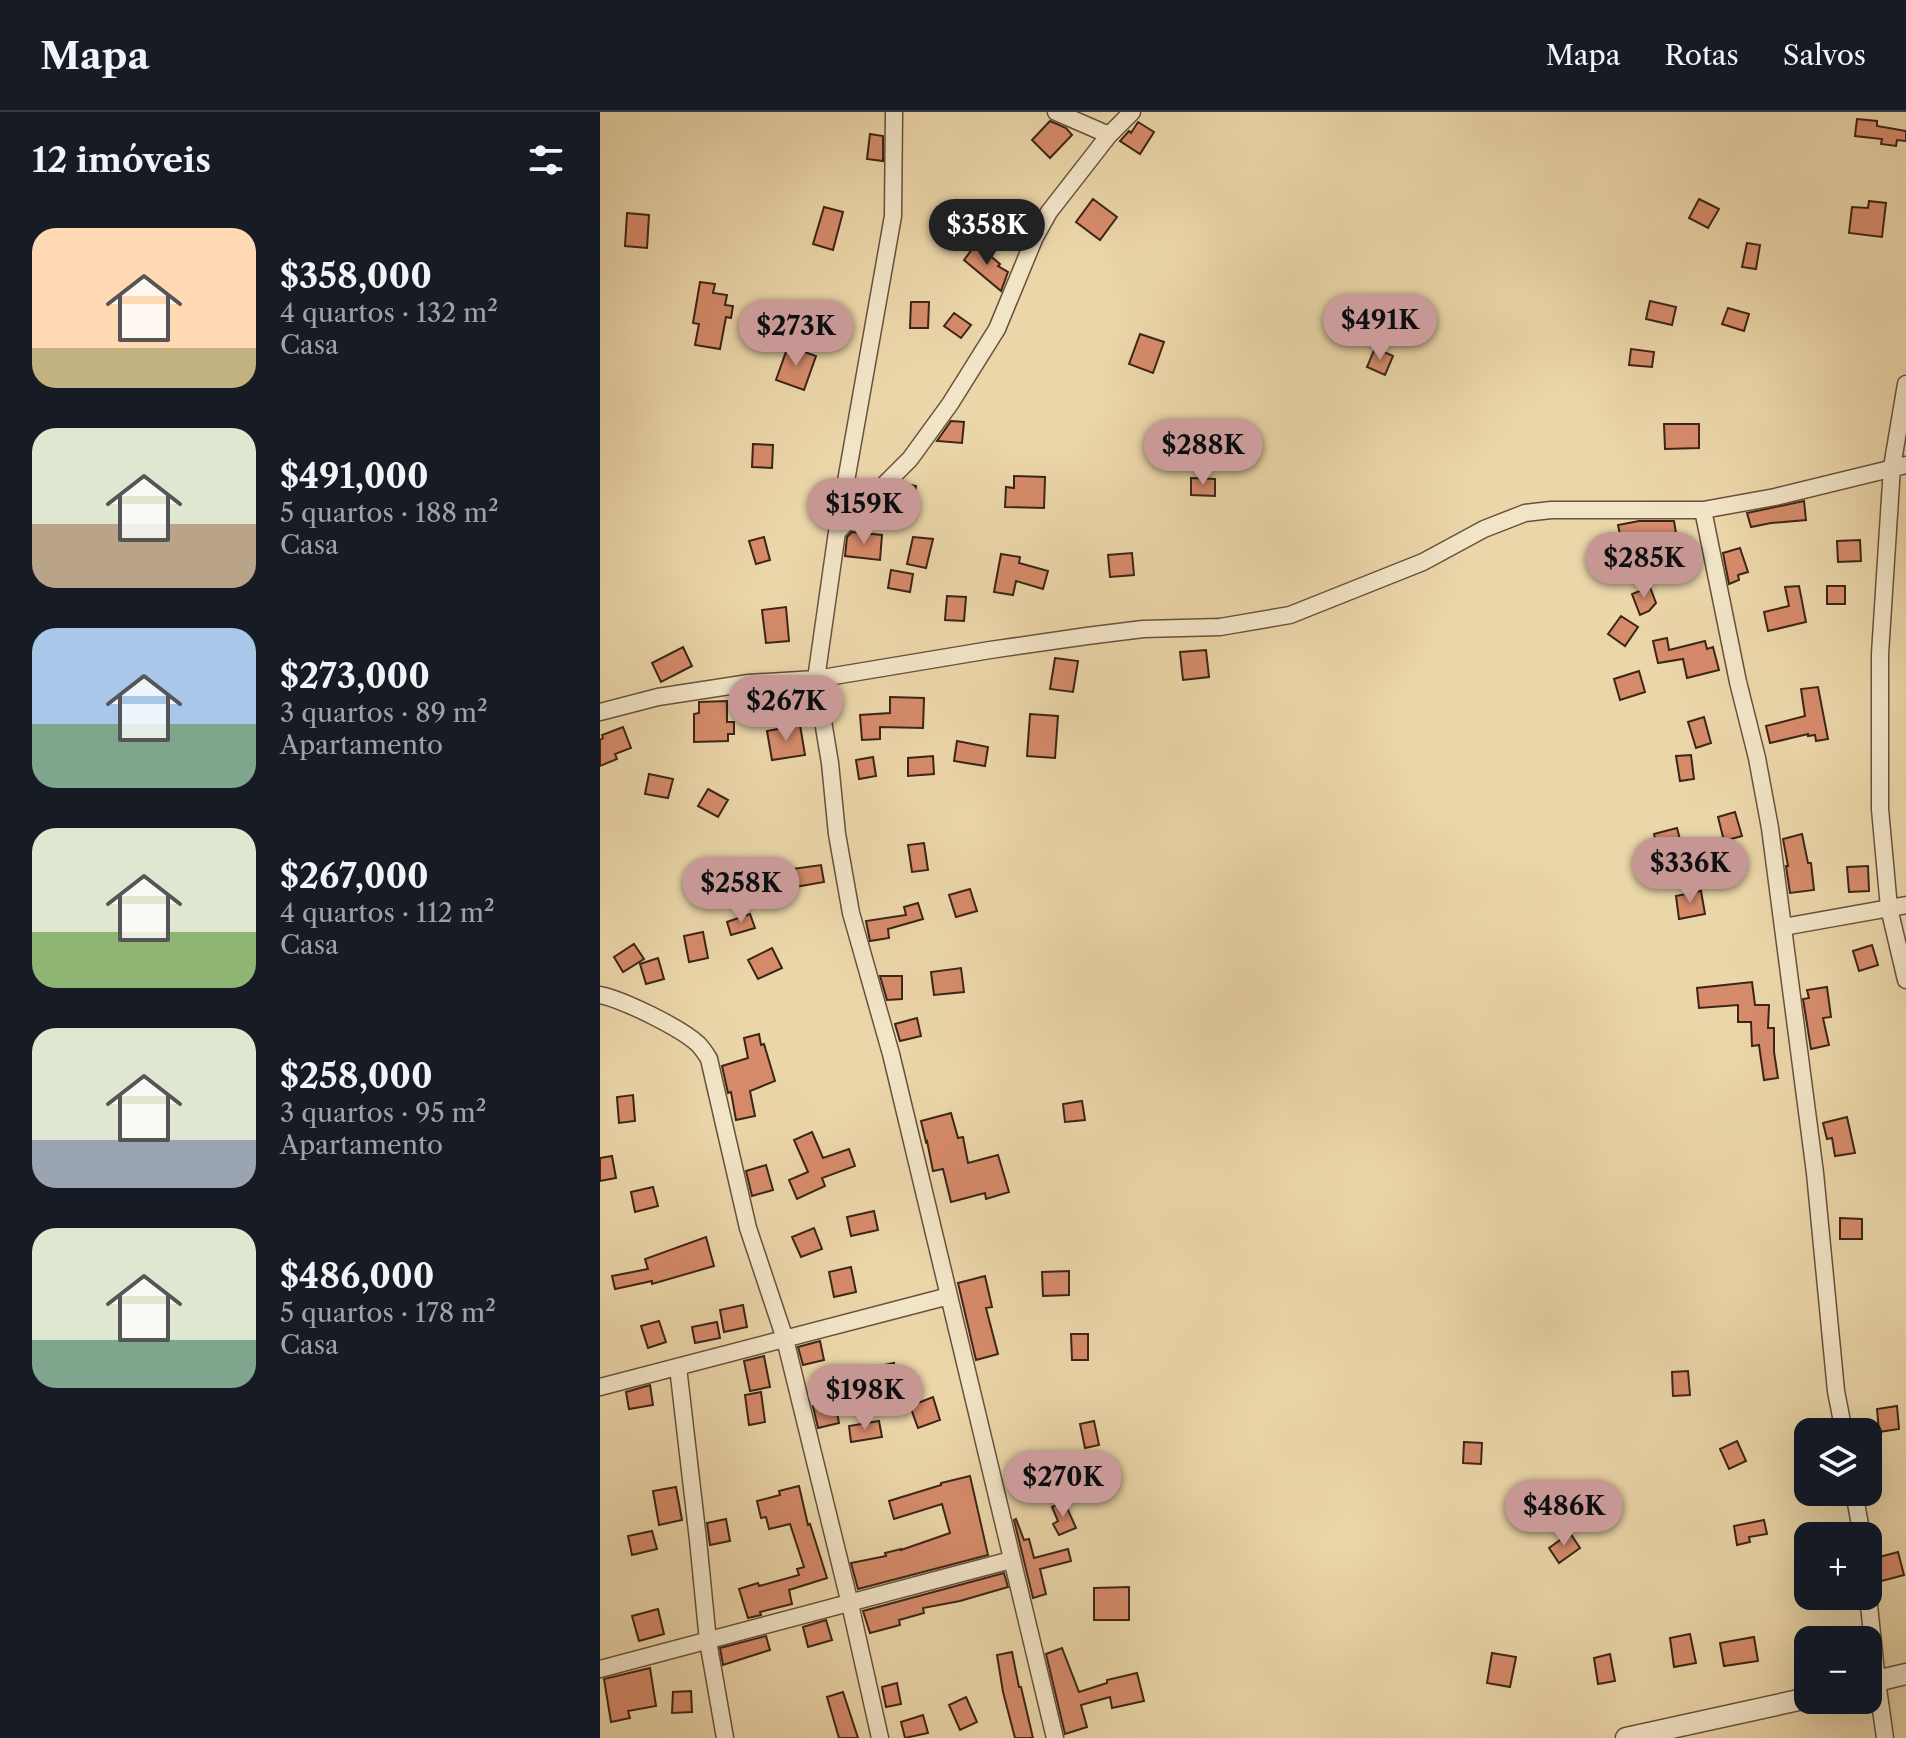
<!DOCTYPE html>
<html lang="pt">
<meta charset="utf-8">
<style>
:root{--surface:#171b24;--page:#20242c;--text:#f1f3f6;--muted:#9ea1a6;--line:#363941;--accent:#c59692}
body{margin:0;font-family:"Libre Caslon Text",serif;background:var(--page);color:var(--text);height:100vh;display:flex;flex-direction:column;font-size:30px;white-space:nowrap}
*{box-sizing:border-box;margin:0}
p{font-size:26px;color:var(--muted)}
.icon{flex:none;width:44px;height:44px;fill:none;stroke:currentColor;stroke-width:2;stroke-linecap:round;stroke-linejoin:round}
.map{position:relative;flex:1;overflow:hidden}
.panel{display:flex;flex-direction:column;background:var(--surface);width:600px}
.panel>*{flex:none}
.fabs{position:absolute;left:1194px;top:1306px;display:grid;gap:16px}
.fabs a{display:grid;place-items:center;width:88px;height:88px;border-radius:16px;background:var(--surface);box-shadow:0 8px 32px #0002;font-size:40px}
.price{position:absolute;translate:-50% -68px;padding:0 18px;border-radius:28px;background:var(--accent);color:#111;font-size:26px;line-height:52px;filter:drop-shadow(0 2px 4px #0008)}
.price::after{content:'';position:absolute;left:50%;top:48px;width:24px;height:18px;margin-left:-12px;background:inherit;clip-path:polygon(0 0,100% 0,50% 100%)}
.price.on{background:#222;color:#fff}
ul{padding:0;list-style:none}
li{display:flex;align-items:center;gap:24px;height:200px;padding:0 32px}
li span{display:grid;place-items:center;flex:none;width:224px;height:160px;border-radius:24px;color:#555}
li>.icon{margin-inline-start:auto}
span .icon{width:96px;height:96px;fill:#fffc;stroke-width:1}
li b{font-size:34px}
h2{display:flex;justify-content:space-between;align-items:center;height:96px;padding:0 32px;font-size:34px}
header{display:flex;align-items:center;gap:48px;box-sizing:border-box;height:112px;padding:0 40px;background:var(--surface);border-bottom:2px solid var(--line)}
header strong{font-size:38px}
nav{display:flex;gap:44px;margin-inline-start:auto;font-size:28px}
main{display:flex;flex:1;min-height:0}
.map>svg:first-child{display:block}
.building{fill:#d68b6b;stroke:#3c2517;stroke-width:2}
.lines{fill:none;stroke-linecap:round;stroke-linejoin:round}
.minor-casing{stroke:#68513c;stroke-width:19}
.tertiary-casing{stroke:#68513c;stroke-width:23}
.minor{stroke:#f2e4c7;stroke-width:16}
.tertiary{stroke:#f2e4c7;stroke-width:20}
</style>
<header>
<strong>Mapa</strong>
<nav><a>Mapa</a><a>Rotas</a><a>Salvos</a></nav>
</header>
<main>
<section class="panel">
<h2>12 imóveis<svg class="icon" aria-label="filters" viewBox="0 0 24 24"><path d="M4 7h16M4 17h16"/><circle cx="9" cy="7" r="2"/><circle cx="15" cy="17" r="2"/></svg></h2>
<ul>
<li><span style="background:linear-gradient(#ffd9b3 75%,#c2b280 0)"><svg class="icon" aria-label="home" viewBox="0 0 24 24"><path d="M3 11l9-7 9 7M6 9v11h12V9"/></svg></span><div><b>$358,000</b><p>4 quartos · 132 m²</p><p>Casa</p></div></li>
<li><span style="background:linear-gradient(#dfe7d0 60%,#b9a48a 0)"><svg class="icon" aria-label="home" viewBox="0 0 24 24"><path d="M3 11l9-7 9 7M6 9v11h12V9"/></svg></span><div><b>$491,000</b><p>5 quartos · 188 m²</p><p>Casa</p></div></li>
<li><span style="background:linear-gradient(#a9c7e8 60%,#7fa58c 0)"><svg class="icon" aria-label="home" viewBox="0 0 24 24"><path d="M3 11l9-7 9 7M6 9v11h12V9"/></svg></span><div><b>$273,000</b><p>3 quartos · 89 m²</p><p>Apartamento</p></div></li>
<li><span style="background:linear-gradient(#dfe7d0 65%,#8fb573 0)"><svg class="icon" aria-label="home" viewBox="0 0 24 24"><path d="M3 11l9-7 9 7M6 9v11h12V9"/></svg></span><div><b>$267,000</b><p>4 quartos · 112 m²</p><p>Casa</p></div></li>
<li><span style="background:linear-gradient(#dfe7d0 70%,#9aa5b1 0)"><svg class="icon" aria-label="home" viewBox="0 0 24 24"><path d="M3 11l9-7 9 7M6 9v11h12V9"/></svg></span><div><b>$258,000</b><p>3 quartos · 95 m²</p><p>Apartamento</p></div></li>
<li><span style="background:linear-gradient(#dfe7d0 70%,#7fa58c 0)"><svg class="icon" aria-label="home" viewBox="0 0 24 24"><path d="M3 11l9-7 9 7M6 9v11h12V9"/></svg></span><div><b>$486,000</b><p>5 quartos · 178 m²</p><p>Casa</p></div></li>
</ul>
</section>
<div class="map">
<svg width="1306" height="1626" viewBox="0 0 1306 1626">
<rect width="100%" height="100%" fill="#ebd6a9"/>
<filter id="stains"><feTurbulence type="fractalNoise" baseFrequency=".0025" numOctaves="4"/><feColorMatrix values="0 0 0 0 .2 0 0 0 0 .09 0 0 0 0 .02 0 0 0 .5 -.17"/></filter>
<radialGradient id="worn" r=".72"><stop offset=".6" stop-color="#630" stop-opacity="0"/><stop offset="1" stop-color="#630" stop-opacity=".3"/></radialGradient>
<!-- building -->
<path class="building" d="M1257,7l20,2v5l29,5v10l-9,-1 -1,6 -15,-2 1,-5 -27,-3z
M450,9l16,7 6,7 -22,23 -18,-18z
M538,10l16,10 -14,22 -20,-13 9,-10 2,2z
M270,22l13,2v25l-16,-2z
M493,87l24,18 -17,23 -24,-18z
M1099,87l20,10 -11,19 -19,-10z
M1269,89l17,2 -4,34 -33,-4 3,-26 16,1z
M389,91l22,14 -10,17 -23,-14z
M224,95l19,5 -10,38 -20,-6z
M27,101l22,2 -2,33 -22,-2z
M1147,131l13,2 -4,24 -14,-2z
M376,132l24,20 -2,2 10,6 -7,19 -37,-31z
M100,170l15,2 -2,9 14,2 -2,10 8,1 -2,12 -5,-1 -6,32 -25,-4 4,-21 -6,-1z
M1050,189l26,6 -4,18 -26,-6z
M311,190h18l-1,26h-18z
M1128,196l21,6 -5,17 -22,-7z
M354,201l17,12 -10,13 -17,-12z
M540,222l24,8 -11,31 -24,-9z
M188,234l28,10 -12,34 -28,-10z
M775,236l18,8 -8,19 -18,-8z
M1031,237l23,3 -2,15 -23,-2z
M351,309l13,1 -2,21 -25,-2z
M1064,312h35v24l-34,1z
M153,332l20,1 -1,23 -20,-1z
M414,364l31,1 -1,31 -39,-1 1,-20 8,1z
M591,366l24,1v17l-24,-1z
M301,371l15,3 -5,30 -24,-4 3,-17z
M1204,389l2,19 -35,3 -20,4 -4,-14z
M1039,409h35l2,12 -29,6v-5l-26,5 -3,-14z
M252,420l30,3 -2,25 -35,-4 2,-19z
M164,425l6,23 -14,4 -7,-23z
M313,425l20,2 -7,29 -19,-4z
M1260,428l1,21 -23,1 -1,-21z
M1140,436l8,24 -10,3 1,5 -10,4 -6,-31z
M532,441l2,22 -24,2 -2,-22z
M401,442l19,3 -1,6 29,8 -5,18 -27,-8 -3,14 -19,-3z
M291,458l22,4 -3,18 -22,-4z
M1199,474l7,36 -38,9 -4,-19 25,-6 -4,-19z
M1227,474h18v18h-18z
M1050,475l6,16 -7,8 -9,4 -8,-21z
M347,484l19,1 -2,24 -19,-1z
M186,495l3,34 -23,2 -4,-33z
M1021,504l17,11 -13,19 -17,-12z
M1067,526l2,12 36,-9 2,8 6,-2 6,23 -32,8 -4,-19 -25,4 -5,-22z
M83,535l9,19 -31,16 -9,-19z
M606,538l3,27 -26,3 -3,-28z
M455,546l23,3 -5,31 -23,-3z
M1039,559l6,21 -25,8 -6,-21z
M1218,575l10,52 -12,2 -1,-6 -7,1v-2l-38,9 -4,-17 39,-10 -4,-27z
M290,585l34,1 -1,30 -43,-1v12l-18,1 -2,-25 30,-2z
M127,589v21h7v12h-6v7l-34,1v-28l5,-1v-11z
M430,602l28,2 -3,42 -28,-2z
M1104,605l7,26 -15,5 -8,-26z
M200,613l5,30 -33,5 -5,-29z
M23,615l8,21 -16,6 2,5 -17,7v-26l3,-2 -1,-3z
M357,629l31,6 -3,19 -31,-5z
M1091,643l3,24 -14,2 -4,-25z
M333,644l1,18 -26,2v-18z
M273,645l3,19 -17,3 -3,-19z
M49,662l24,5 -5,19 -23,-4z
M108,677l20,11 -10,17 -20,-11z
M1135,700l7,24 -18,5 -6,-24z
M1077,716l5,19 -24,6 -4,-19z
M1202,722l6,29h3l3,27 -24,3 -4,-27h2l-5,-27z
M324,731l4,27 -16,2 -4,-27z
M221,753l3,17 -29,5 -3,-18z
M165,754v18h-26l-1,-17z
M1268,754l1,25 -20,1 -2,-25z
M370,777l7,22 -21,6 -7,-22z
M1101,779l4,23 -26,5 -3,-23z
M318,791l5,16 -35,10 1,9 -19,3 -4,-20 40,-6 -2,-8z
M150,802l5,14 -24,7 -4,-13z
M103,820l5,26 -19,4 -5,-26z
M34,832l10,15 -21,13 -9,-15z
M1272,833l6,20 -19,6 -6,-20z
M172,836l10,20 -24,11 -10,-19z
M58,846l6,21 -18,5 -6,-20z
M361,856l3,24 -30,3 -3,-23z
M280,864h22v23l-15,1z
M1152,870l3,23h14l-1,23h6v24l4,26 -14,2 -5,-35 -7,1 -1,-24h-13v-17l-39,3 -2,-20z
M1227,875l4,30 -8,1 6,27 -18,4 -8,-50 6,-1 -2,-8z
M317,906l4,18 -21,5 -5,-17z
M159,922l2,11 3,-1 11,37 -25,10 5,25 -19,4 -5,-28 -3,1 -6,-27 26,-8 -4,-20z
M33,983l2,26 -16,2 -2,-26z
M482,989l3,19 -20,2 -2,-18z
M351,1001l7,25 5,-1 5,26 30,-8 11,37 -23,7 -1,-6 -34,9 -8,-33 -10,2 -6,-30 -1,1 -5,-21z
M1247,1005l8,36 -20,3 -3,-18 -5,1 -4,-16z
M212,1020l11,26 26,-9 6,17 -33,12 3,8 -28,13 -8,-19 19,-8 -14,-32z
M12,1044l4,22 -16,3v-23z
M166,1053l7,25 -21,6 -6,-25z
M53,1075l5,19 -23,6 -4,-20z
M274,1099l4,19 -27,6 -4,-19z
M1240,1106l22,1v20h-22z
M214,1116l8,21 -21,8 -9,-20z
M106,1125l8,29 -62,18v-3l-37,8 -3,-13 36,-7 -3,-10z
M251,1155l5,25 -22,5 -5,-25z
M469,1159v24l-26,1 -1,-24z
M385,1164l7,31 -6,1 12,46 -22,6 -18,-77z
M143,1193l4,22 -23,5 -4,-22z
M59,1209l7,21 -18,6 -7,-22z
M117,1210l3,16 -25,5 -3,-16z
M471,1222h17v26h-16z
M220,1229l4,19 -21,5 -5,-18z
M164,1244l6,31 -20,4 -6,-30z
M294,1251l3,13 -24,5 -3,-13z
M1088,1259l2,24 -17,1 -1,-24z
M50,1273l3,20 -24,4 -3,-17z
M161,1280l4,30 -16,3 -4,-30z
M333,1285l7,23 -22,8 -8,-22z
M235,1290l4,21 -21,5 -5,-22z
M1297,1294l2,23 -20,3 -2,-23z
M279,1309l3,16 -31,5 -2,-16z
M494,1309l5,24 -14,3 -5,-24z
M1137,1329l9,20 -17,8 -9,-20z
M864,1330l18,1 -1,21 -18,-1z
M494,1347l5,23 -15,4 -5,-24z
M370,1364l18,79 -130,34 -7,-26 35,-7 -1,-3 16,-4v1l49,-17 -8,-29 -48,15 -5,-18 52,-16v-2z
M199,1374l9,39 2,-1 17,54 -38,12 3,14 -32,8 1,3 -13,3 -9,-29 19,-6 1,3 40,-11 -2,-6 7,-2 -14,-43 -21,5 -3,-12 -5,1 -4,-17 23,-6 -1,-4z
M76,1375l6,33 -23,5 -6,-34z
M464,1389l12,27 -17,7 -6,-11 5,-3 -6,-14z
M126,1407l4,22 -20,4 -3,-22z
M416,1407l8,21 5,-1 5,19 34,-9 3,12 -31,8 6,25 -13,4 -19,-78z
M1164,1408l3,14 -18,3 1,5 -13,3 -3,-19z
M52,1419l5,18 -25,6 -4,-19z
M970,1421l10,15 -21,15 -10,-15z
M1298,1440l6,23 -30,8 -6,-23z
M404,1461l4,14 -48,14 -37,7 1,5 -25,7 1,5 -30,8 -7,-22z
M529,1475v33h-35v-32z
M58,1497l6,25 -25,7 -7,-25z
M226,1508l6,20 -24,7 -5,-20z
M1090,1522l6,29 -22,4 -4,-29z
M166,1524l4,14 -47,15 -3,-17z
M1154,1525l4,24 -34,5 -4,-23z
M462,1536l17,44 28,-9v-3l30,-7 7,28 -32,7 -2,-11 -29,8 6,22 -22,7 -19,-80z
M412,1540l7,35h2l12,51h-18l-12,-46 -6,-37z
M892,1541l24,4 -6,30 -23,-4z
M1010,1542l5,27 -17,3 -4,-26z
M50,1556l6,38 -28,5 2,7 -19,4 -7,-43z
M297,1571l4,21 -15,3 -4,-20z
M91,1579l1,21 -20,1 1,-21z
M243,1580l15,46h-19l-12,-41z
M366,1585l11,25 -17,8 -11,-25z
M323,1603l5,18 -23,5 -4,-16z"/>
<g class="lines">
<defs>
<path id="minor" d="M294,0l-1,104 -56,316 -21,147 14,84 7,71 14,79 40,141 164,684
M456,0l53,23
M1306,272l-14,83 -12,187v155l9,99 17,72
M237,420l73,-73 40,-55 47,-75 38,-92 14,-25 60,-77 23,-23
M0,600l58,-15 91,-14 67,-4 174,-29 97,-14 56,-7 77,-2 70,-12 133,-53 61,-33 41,-16 26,-3h152
M1183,815l123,-22
M0,883c22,4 81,33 98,49 4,4 8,10 11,15l39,169 37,111 65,265 30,134
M78,1255l20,173 10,101 17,97
M0,1275l349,-91
M1244,1320l-8,-41 -21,-218 -45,-345 -13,-70 -19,-76 -35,-172 72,-13 131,-32
M1254,1380l8,44
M1268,1484l9,85 8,57
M0,1557l411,-109"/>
<path id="tertiary" d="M1268,1571l38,-9
M1026,1626l182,-40"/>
</defs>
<!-- minor casing -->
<use href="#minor" class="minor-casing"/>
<!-- tertiary casing -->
<use href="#tertiary" class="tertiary-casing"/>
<!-- minor -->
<use href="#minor" class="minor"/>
<!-- tertiary -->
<use href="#tertiary" class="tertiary"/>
</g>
<rect width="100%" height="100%" filter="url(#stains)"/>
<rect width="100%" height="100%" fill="url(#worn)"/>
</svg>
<div class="fabs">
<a><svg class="icon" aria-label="layers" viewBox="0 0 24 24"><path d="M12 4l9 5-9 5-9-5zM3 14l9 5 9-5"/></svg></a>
<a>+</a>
<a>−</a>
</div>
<b class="price on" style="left:387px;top:155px">$358K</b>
<b class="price" style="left:780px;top:250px">$491K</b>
<b class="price" style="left:196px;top:256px">$273K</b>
<b class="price" style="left:603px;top:375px">$288K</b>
<b class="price" style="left:264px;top:434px">$159K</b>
<b class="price" style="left:1044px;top:488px">$285K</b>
<b class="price" style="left:186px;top:631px">$267K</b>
<b class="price" style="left:1090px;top:793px">$336K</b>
<b class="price" style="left:141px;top:813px">$258K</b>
<b class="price" style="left:265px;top:1320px">$198K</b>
<b class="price" style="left:463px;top:1407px">$270K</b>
<b class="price" style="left:964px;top:1436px">$486K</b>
</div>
</main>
